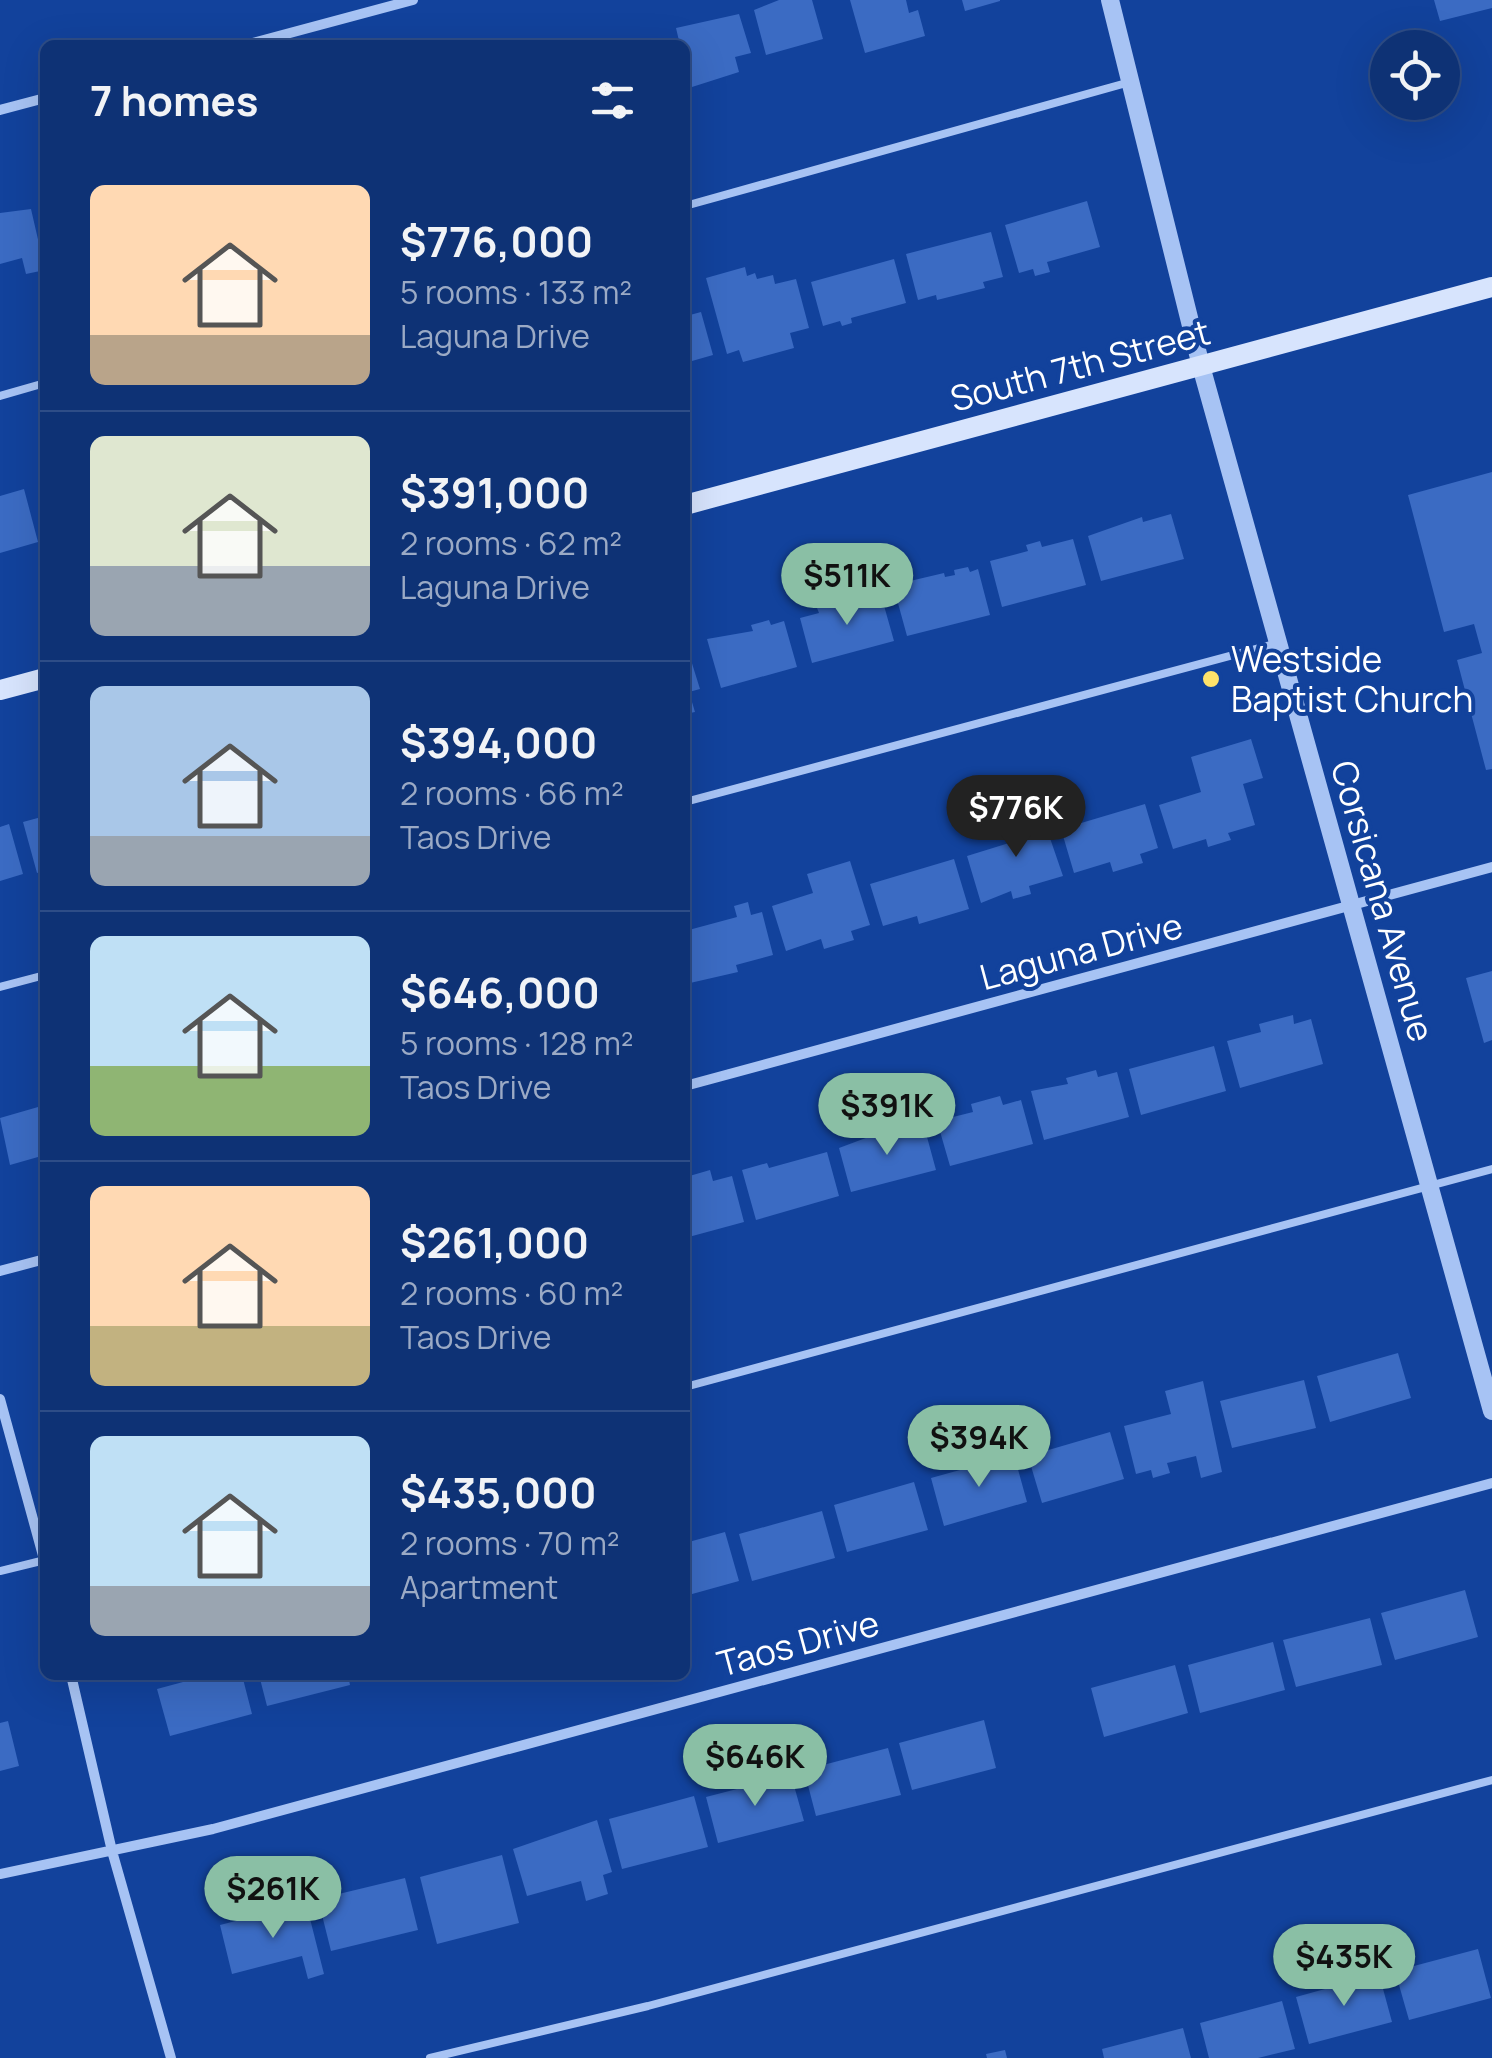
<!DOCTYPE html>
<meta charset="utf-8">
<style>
:root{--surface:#0e3275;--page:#173a7a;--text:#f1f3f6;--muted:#9baac5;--line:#2e4d87;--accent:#8abfa5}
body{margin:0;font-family:Manrope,sans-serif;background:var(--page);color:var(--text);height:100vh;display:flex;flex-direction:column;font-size:38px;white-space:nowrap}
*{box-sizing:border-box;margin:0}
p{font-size:32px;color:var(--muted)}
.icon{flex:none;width:55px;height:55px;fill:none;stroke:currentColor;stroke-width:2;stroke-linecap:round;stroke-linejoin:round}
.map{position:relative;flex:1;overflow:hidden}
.side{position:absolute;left:40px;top:40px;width:650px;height:1640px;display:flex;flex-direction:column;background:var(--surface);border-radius:15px;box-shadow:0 10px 40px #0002,0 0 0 2px var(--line)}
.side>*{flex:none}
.controls{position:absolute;left:1370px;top:30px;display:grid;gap:20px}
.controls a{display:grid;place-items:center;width:90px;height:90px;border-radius:50%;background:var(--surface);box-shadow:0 10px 40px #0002,0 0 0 2px var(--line);font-size:50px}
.price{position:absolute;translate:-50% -85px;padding:0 22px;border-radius:35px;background:var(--accent);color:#111;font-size:32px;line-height:65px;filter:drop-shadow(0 2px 5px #0008)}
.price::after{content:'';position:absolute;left:50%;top:60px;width:30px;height:22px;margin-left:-15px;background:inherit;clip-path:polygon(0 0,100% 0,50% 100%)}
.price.current{background:#222;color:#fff}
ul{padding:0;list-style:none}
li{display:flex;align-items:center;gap:30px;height:250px;padding:0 50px}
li+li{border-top:2px solid var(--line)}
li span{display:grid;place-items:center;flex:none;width:280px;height:200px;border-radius:15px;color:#555}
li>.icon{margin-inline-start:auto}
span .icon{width:120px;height:120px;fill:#fffc;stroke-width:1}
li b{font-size:42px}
h2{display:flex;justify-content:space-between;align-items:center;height:120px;padding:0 50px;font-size:42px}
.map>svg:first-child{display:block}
.building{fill:#3b6bc3}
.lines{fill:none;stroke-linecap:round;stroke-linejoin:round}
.service{stroke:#a7c3f4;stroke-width:8}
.minor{stroke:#a7c3f4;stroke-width:10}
.tertiary{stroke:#a7c3f4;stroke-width:18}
.secondary{stroke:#d7e4fd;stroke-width:20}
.poi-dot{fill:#ffe26a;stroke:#12429c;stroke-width:4}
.labels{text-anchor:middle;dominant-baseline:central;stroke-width:8;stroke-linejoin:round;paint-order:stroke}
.street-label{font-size:35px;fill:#fff;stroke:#12429c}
.poi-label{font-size:35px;fill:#fff;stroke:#12429c;text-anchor:start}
</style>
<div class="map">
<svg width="1492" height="2058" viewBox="0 0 1492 2058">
<rect width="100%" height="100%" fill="#12429c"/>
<!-- building -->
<path class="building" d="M779,0h33l11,39 -57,16 -12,-45z
M850,0h56l3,13 9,-3 7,26 -60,17z
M962,0h38v1l-35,10z
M1434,0h58v8l-52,13z
M739,14l12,39 -16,4 4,15 -47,15 -7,-42h-5l-4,-17z
M1087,201l13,46 -53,15 3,10 -15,4 -2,-7 -14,4 -14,-48z
M31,209l14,61 -19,4 -4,-16 -22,6v-51z
M991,232l12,45 -20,5 2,6 -48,12 -1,-5 -18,5 -12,-46z
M894,259l12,44 -55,15 1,5 -10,3 -2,-5 -17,5 -12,-44z
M745,267l2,9 8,-3 2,6 16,-4 2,9 21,-5 13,49 -19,5 4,15 -51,14 -4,-12 -12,4 -21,-76z
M688,310l2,5 11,-3 12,43 -28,8z
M1492,472v297l-6,1 -29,-110 25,-7 -8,-29 -30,8 -36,-137z
M24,489l14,53 -38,11v-57z
M1171,514l13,45 -83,22 -13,-45 54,-19 1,5z
M1073,539l13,46 -84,22 -12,-46 38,-10 -2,-6 14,-4 2,6z
M968,567l2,5 8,-3 12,46 -83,21 -14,-51 51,-12 1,4 10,-2 -1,-5z
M881,595l13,46 -82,22 -12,-45 19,-5 -2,-5z
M769,620l2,5 13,-4 13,46 -76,21 -14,-49 46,-8 -2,-6z
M685,641l15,48 -11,3 6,20 -10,2z
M1251,739l12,39 -20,6 12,41 -27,8 3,7 -23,7 -2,-8 -33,10 -14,-44 42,-13 -10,-35z
M1145,804l13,44 -18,6 3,9 -30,9 -3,-10 -36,11 -13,-44z
M1040,809l23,67 -34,10 2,8 -18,5 -2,-8 -30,12 -14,-47 42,-13 -7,-23z
M45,816v54l-8,3 -14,-51z
M9,824l14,50 -23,7v-54z
M954,859l15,50 -50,15 -2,-8 -34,10 -13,-42z
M850,861l20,64 -19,6 3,9 -30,9 -3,-10 -35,12 -14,-45 41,-13 -6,-19z
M748,902l3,13 11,-3 11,43 -37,10 2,7 -48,11 -5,-52 52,-14 -3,-11z
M1492,971v69l-8,3 -18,-65z
M1293,1015l1,9 17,-5 12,45 -83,24 -13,-47 34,-9 -2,-8z
M1214,1046l12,45 -85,24 -12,-46z
M1096,1070l2,7 19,-5 12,45 -85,23 -13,-49 37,-7 -2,-6z
M1000,1096l3,9 18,-5 12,44 -83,22 -13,-45 36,-9 -2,-8z
M45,1105v50l-35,10 -10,-47z
M924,1126l12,44 -85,22 -12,-44 48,-18 1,5z
M827,1152l12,44 -83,24 -14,-50 25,-7 2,5z
M710,1170l3,11 19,-5 12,46 -59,16 1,-61z
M1398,1353l13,45 -81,24 -13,-46z
M1304,1380l12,48 -84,20 -12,-47z
M1203,1381l19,91 -21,6 -5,-22 -29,7 3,10 -17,5 -2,-8 -15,4 -12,-48 47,-12 -6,-23z
M1110,1432l14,47 -82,24 -14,-47z
M1014,1455l13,47 -83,24 -13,-48z
M914,1482l14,48 -81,22 -13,-47z
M822,1511l13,47 -83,23 -13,-47z
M725,1532l14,49 -54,15v-53z
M1465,1590l13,47 -83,23 -14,-47z
M1370,1618l12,47 -86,22 -13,-47z
M1273,1642l12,48 -85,23 -12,-48z
M1175,1665l13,48 -84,24 -13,-49z
M209,1675h33l10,39 -82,22 -13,-47z
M259,1675h89l2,10 -83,21z
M984,1720l12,48 -84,22 -13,-47z
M8,1721l11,45 -19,5v-48z
M888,1748l13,47 -85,21 -12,-46z
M791,1775l13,46 -86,22 -12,-46z
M694,1796l14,51 -86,22 -13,-50z
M597,1820l15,52 -9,3 5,19 -22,7 -5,-20 -54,15 -14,-47z
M502,1855l17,68 -82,21 -17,-67z
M405,1878l13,52 -87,21 -13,-52z
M306,1903l18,71 -16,5 -6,-23 -70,18 -12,-49z
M1478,1949l13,49 -82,22 -14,-49z
M1379,1974l13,48 -83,22 -13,-47z
M1282,2001l13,48 -37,9h-49l-9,-35z
M1183,2028l8,30h-87l-2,-9z
M1005,2050l2,8h-20l-1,-4z"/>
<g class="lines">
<!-- service -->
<path class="service" d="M685,206l445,-124
M0,396l45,-13
M685,802l593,-159
M0,987l45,-12
M685,1387l807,-218
M0,1571l45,-11
M430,2058l218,-52 844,-226"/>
<!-- minor -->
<path class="minor" d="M245,45l168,-45
M0,110l45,-12
M685,1086l807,-219
M0,1271l45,-12
M0,1399l45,164
M71,1675l41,176 59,207
M0,1874l213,-45 1279,-346"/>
<!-- tertiary -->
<path class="tertiary" d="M1110,0l91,366 291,1045"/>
<!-- secondary -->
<path class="secondary" d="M685,505l807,-218
M0,690l45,-12"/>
</g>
<!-- markers -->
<circle class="poi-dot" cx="1211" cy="679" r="10"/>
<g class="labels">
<!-- street labels -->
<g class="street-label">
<text transform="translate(1080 365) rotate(-15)">South 7th Street</text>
<text transform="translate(1383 901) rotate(74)">Corsicana Avenue</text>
<text transform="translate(1081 951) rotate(-15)">Laguna Drive</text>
<text transform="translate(798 1643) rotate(-15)">Taos Drive</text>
</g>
<!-- poi labels -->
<g class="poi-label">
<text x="1231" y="659">Westside<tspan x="1231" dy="40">Baptist Church</tspan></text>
</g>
</g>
</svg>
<div class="controls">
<a><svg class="icon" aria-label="locate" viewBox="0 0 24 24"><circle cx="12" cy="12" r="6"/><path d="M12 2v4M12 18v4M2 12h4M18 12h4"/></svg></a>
</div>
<b class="price" style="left:847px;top:628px">$511K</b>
<b class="price current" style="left:1016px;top:860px">$776K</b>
<b class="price" style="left:887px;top:1158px">$391K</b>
<b class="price" style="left:979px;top:1490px">$394K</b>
<b class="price" style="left:755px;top:1809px">$646K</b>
<b class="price" style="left:273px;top:1941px">$261K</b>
<b class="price" style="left:1344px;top:2009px">$435K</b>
<section class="side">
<h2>7 homes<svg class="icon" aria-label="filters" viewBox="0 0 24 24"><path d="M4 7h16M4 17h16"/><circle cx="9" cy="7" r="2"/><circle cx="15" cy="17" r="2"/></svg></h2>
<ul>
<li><span style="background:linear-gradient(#ffd9b3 75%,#b9a48a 0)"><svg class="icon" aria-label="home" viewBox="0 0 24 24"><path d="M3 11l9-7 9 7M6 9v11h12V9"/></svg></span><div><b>$776,000</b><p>5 rooms · 133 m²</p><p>Laguna Drive</p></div></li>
<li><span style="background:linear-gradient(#dfe7d0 65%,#9aa5b1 0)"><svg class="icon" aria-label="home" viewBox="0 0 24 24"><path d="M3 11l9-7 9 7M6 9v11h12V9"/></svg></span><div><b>$391,000</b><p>2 rooms · 62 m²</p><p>Laguna Drive</p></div></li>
<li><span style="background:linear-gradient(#a9c7e8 75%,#9aa5b1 0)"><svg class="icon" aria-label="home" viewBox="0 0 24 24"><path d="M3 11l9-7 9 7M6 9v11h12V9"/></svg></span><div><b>$394,000</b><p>2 rooms · 66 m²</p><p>Taos Drive</p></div></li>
<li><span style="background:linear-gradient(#bfe0f5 65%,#8fb573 0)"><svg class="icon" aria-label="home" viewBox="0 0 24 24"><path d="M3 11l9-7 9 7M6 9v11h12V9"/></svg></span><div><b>$646,000</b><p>5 rooms · 128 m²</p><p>Taos Drive</p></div></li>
<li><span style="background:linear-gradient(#ffd9b3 70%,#c2b280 0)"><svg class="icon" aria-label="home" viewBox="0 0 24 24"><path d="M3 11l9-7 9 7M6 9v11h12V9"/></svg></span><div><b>$261,000</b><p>2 rooms · 60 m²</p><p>Taos Drive</p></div></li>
<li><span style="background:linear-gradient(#bfe0f5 75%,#9aa5b1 0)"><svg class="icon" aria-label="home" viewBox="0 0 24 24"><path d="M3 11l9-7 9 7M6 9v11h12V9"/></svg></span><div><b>$435,000</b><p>2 rooms · 70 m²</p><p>Apartment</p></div></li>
</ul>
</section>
</div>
